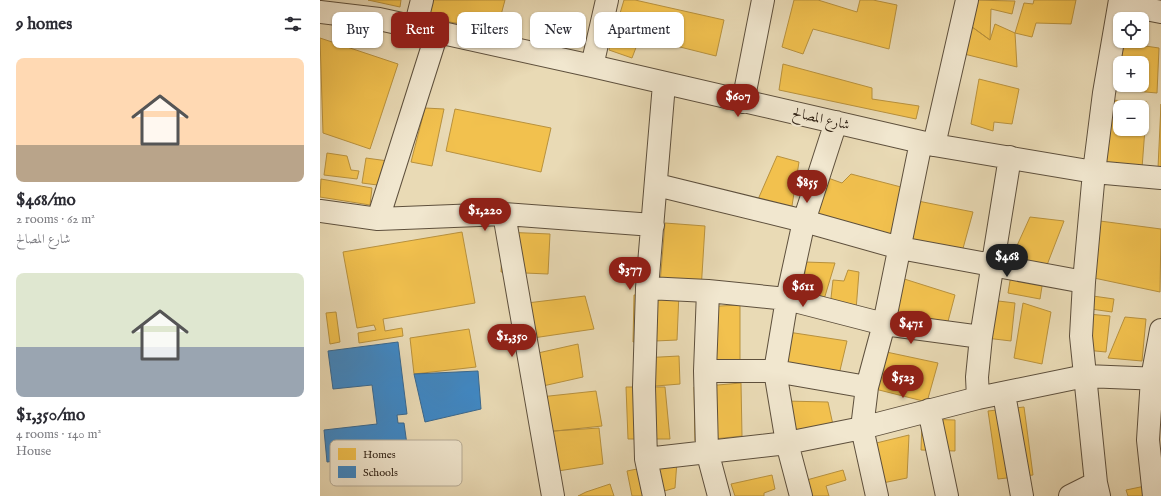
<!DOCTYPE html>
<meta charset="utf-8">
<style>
:root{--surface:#fff;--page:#f7f7f7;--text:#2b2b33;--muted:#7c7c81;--accent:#8f2418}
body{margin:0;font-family:"IM FELL English",Amiri,serif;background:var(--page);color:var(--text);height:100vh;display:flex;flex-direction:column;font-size:15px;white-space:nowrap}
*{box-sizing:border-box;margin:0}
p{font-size:13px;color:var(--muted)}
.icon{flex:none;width:22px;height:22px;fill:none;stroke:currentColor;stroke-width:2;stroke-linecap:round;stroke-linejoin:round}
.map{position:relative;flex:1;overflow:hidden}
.details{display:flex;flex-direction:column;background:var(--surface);width:320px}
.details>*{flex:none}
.guide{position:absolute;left:12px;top:12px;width:380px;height:36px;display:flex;gap:8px}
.tools{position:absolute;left:793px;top:12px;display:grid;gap:8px}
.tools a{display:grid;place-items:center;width:36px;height:36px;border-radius:8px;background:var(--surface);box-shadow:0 1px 3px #0004;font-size:20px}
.price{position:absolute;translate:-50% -34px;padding:0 9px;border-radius:14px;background:var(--accent);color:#fff;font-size:13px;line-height:26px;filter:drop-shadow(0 1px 2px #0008)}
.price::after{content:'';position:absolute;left:50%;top:24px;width:12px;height:9px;margin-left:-6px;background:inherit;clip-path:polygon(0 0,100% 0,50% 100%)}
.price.on{background:#222;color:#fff}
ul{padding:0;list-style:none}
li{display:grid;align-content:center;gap:8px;height:212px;padding:0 16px}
li span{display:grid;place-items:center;height:124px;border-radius:8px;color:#555}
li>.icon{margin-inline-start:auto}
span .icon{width:72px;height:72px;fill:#fffc;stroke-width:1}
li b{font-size:17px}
h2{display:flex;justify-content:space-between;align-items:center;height:48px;padding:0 16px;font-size:17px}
.tag{padding:0 14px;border-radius:8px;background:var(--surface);box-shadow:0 1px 3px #0004;font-size:14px;line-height:36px}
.tag.on{background:var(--accent);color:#fff}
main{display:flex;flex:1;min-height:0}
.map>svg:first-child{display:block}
.homes{fill:#f2c14e;stroke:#b8913d;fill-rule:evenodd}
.schools{fill:#3f88c5;stroke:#3a6990}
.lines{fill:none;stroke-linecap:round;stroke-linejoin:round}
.street-casing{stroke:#5e503d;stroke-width:24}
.street{stroke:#f1e7cf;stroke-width:22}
.labels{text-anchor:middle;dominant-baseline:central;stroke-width:4;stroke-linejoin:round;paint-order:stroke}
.street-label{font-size:14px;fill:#302215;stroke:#f1e7cf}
.key{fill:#f1e7cf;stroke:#b7ac97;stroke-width:1}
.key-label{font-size:11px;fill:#302215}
</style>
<main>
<section class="details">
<h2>9 homes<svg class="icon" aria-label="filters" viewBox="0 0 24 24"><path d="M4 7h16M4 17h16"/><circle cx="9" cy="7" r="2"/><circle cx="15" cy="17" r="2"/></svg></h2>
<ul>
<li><span style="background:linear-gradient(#ffd9b3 70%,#b9a48a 0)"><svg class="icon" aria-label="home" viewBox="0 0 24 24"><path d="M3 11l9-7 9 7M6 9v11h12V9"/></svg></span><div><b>$468/mo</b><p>2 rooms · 62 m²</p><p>شارع المصالح</p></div></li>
<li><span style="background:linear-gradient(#dfe7d0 60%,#9aa5b1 0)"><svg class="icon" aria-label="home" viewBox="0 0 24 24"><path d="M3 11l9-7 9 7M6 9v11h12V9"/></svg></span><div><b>$1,350/mo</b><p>4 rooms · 140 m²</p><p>House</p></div></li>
</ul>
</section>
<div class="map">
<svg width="841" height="496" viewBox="0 0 841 496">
<rect width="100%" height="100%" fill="#e9dab5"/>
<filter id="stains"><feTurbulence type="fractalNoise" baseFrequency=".005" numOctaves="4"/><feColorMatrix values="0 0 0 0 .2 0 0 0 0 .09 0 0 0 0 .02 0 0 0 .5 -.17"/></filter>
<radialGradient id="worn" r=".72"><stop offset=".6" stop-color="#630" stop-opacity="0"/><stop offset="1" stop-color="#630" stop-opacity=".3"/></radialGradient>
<!-- homes -->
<path class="homes" d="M48,0h33l-1,7z
M110,0h75l-8,30 -71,-12z
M304,0h11l89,20 -8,36 -76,-19 -8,21 -23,-8z
M474,0h24l39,12 3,-12h13l24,5 -8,44 -76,-20 -10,25 -21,-7z
M651,0l44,1 -3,13 -21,-5 -1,31 -22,-16z
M714,0h42l-5,24 -35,-1 -4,14 -17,-4 9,-30 9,1z
M648,24l22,16 5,-16 20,9 2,34 -57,-14z
M0,38l78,26 -28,85 -47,-16z
M798,42l41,6 -2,45 -46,-4zM800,63h22v22h-22z
M463,64l89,24v11l47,7 -3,13 -137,-29z
M659,79l40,10 -7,35 -18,-2 -1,9 -22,-7z
M790,100l37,2 -5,66 -38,-3zM800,107h22v22h-22z
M841,104v64h-3z
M105,108l19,1 -12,57 -21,-4z
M135,109l96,19 -10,44 -95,-21z
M7,153l20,3 4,14 8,1 -2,8 -33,-4z
M457,156l22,6 -8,50 -35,-8z
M46,158l22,3 -3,25 -23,-3z
M531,174l50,13 -11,52 -75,-23 13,-38 14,5z
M1,179l51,9 -2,17 -50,-8z
M593,200l60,12 -11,40 -55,-12z
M710,217l34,4 -17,44 -37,-4z
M780,221l61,8 -1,63 -66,-14z
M345,223l40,3 -4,65 -41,-7z
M142,232l13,71 -92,16 2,12 17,-3 1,8 -44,7 -1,-10 18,-3 -2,-5 -17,3 -14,-76z
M183,232l47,2 -2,40 -47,-2z
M485,262l30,1 -13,43 -21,-12 4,-22z
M692,269l31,11 -3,19 -32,-6z
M528,270l11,2 -3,38 -26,-3 3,-27 11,1z
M578,277l57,18 -9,34 -58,-8z
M359,293l-2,47 -44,2 1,-47z
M265,296l9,33 -61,9 -6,-35z
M773,296l21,3 -2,13 -21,-3z
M670,300l25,3 -4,38 -25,-3z
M703,303l28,9 -9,52 -28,-6z
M420,305v56l-39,-1 -1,-53z
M16,312l4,30 -10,2 -4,-31z
M768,314l22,2 -4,36 -21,-2z
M805,317l21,2 -4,42 -34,-3z
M149,329l7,38 -62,7 -4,-36z
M468,332l59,9 -10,42 -57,-15z
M258,344l5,33 -49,11 -5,-33z
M557,350l61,13 -11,39 -60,-15z
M359,356l1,28 -36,3 -3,-29z
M421,383l1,53 -47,5 -1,-54z
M306,387h39l5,52h-42z
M276,391l6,35 -56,6 -6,-35z
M465,401l43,1 9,41h-50z
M704,407l9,68 -35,4 -10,-68z
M602,419l33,1v31l-34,-1z
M279,428l4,36 -58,9 -7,-41z
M589,435l-2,43 -39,8 -8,-39z
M357,461l-2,27 -29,8h-14l-5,-25z
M523,470l3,10 -20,6 3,10h-22l-4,-15z
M452,475l3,14 -11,4v3h-29l-4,-12z
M290,484l4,12h-36l8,-4z
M825,486l3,10h-20l-2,-6z"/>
<!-- schools -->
<path class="schools" d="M78,342l9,72 -10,1 1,8h6l4,29 -81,10 -3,-32 53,-6 -5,-39 -39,4 -5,-38z
M158,371l3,38 -56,13 -11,-48z"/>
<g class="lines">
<defs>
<path id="street" d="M800,4l41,8
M0,12l59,7 213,47 342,79 160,27 67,6
M95,28l7,-28
M272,66l15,-66
M423,102l20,-102
M614,145l33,-145
M337,185l147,36 96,27 184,34
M0,211l58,8 126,-5 149,11
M184,214l49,282
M58,219l59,-186
M327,288l61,3
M385,371h70l92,16
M684,394l18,102
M658,398l-1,-21 4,-40 29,-180
M609,410l18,86
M326,459l141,-16 75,-15 116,-30 107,-22 76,3
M334,496l-8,-37 -2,-72 3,-99 17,-204
M399,496l-12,-45 -2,-80 3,-80 79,8 97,25 97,13
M481,496l-14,-53 -12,-72 12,-72 17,-78 32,-99
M557,496l-15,-68 5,-41 17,-63 37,-182
M750,496l26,-13
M779,496l-3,-13 -15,-147 3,-54 10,-110 10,-79 16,-93
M834,496l-6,-56 4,-62 9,-48"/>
</defs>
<!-- street casing -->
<use href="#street" class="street-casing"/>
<!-- street -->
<use href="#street" class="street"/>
</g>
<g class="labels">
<!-- street labels -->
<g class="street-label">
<text transform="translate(501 119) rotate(13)">شارع المصالح</text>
</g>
</g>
<!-- legend -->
<rect x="10" y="440" width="132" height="46" rx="6" class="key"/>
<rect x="18" y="448" width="18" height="12" fill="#f2c14e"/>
<rect x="18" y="466" width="18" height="12" fill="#3f88c5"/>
<g class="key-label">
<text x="43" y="458">Homes</text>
<text x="43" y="476">Schools</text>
</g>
<rect width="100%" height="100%" filter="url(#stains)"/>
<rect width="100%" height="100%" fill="url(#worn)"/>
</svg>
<div class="tools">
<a><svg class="icon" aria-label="locate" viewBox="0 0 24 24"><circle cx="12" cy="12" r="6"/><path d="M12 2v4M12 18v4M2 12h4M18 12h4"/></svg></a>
<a>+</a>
<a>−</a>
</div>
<b class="price" style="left:418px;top:118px">$607</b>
<b class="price" style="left:487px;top:204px">$855</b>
<b class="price" style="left:165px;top:232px">$1,220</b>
<b class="price on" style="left:687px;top:278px">$468</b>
<b class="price" style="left:310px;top:291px">$377</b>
<b class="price" style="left:483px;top:308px">$611</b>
<b class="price" style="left:591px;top:345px">$471</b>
<b class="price" style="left:192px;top:358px">$1,350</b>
<b class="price" style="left:583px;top:399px">$523</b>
<div class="guide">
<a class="tag">Buy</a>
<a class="tag on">Rent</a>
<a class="tag">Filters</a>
<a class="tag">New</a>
<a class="tag">Apartment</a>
</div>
</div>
</main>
